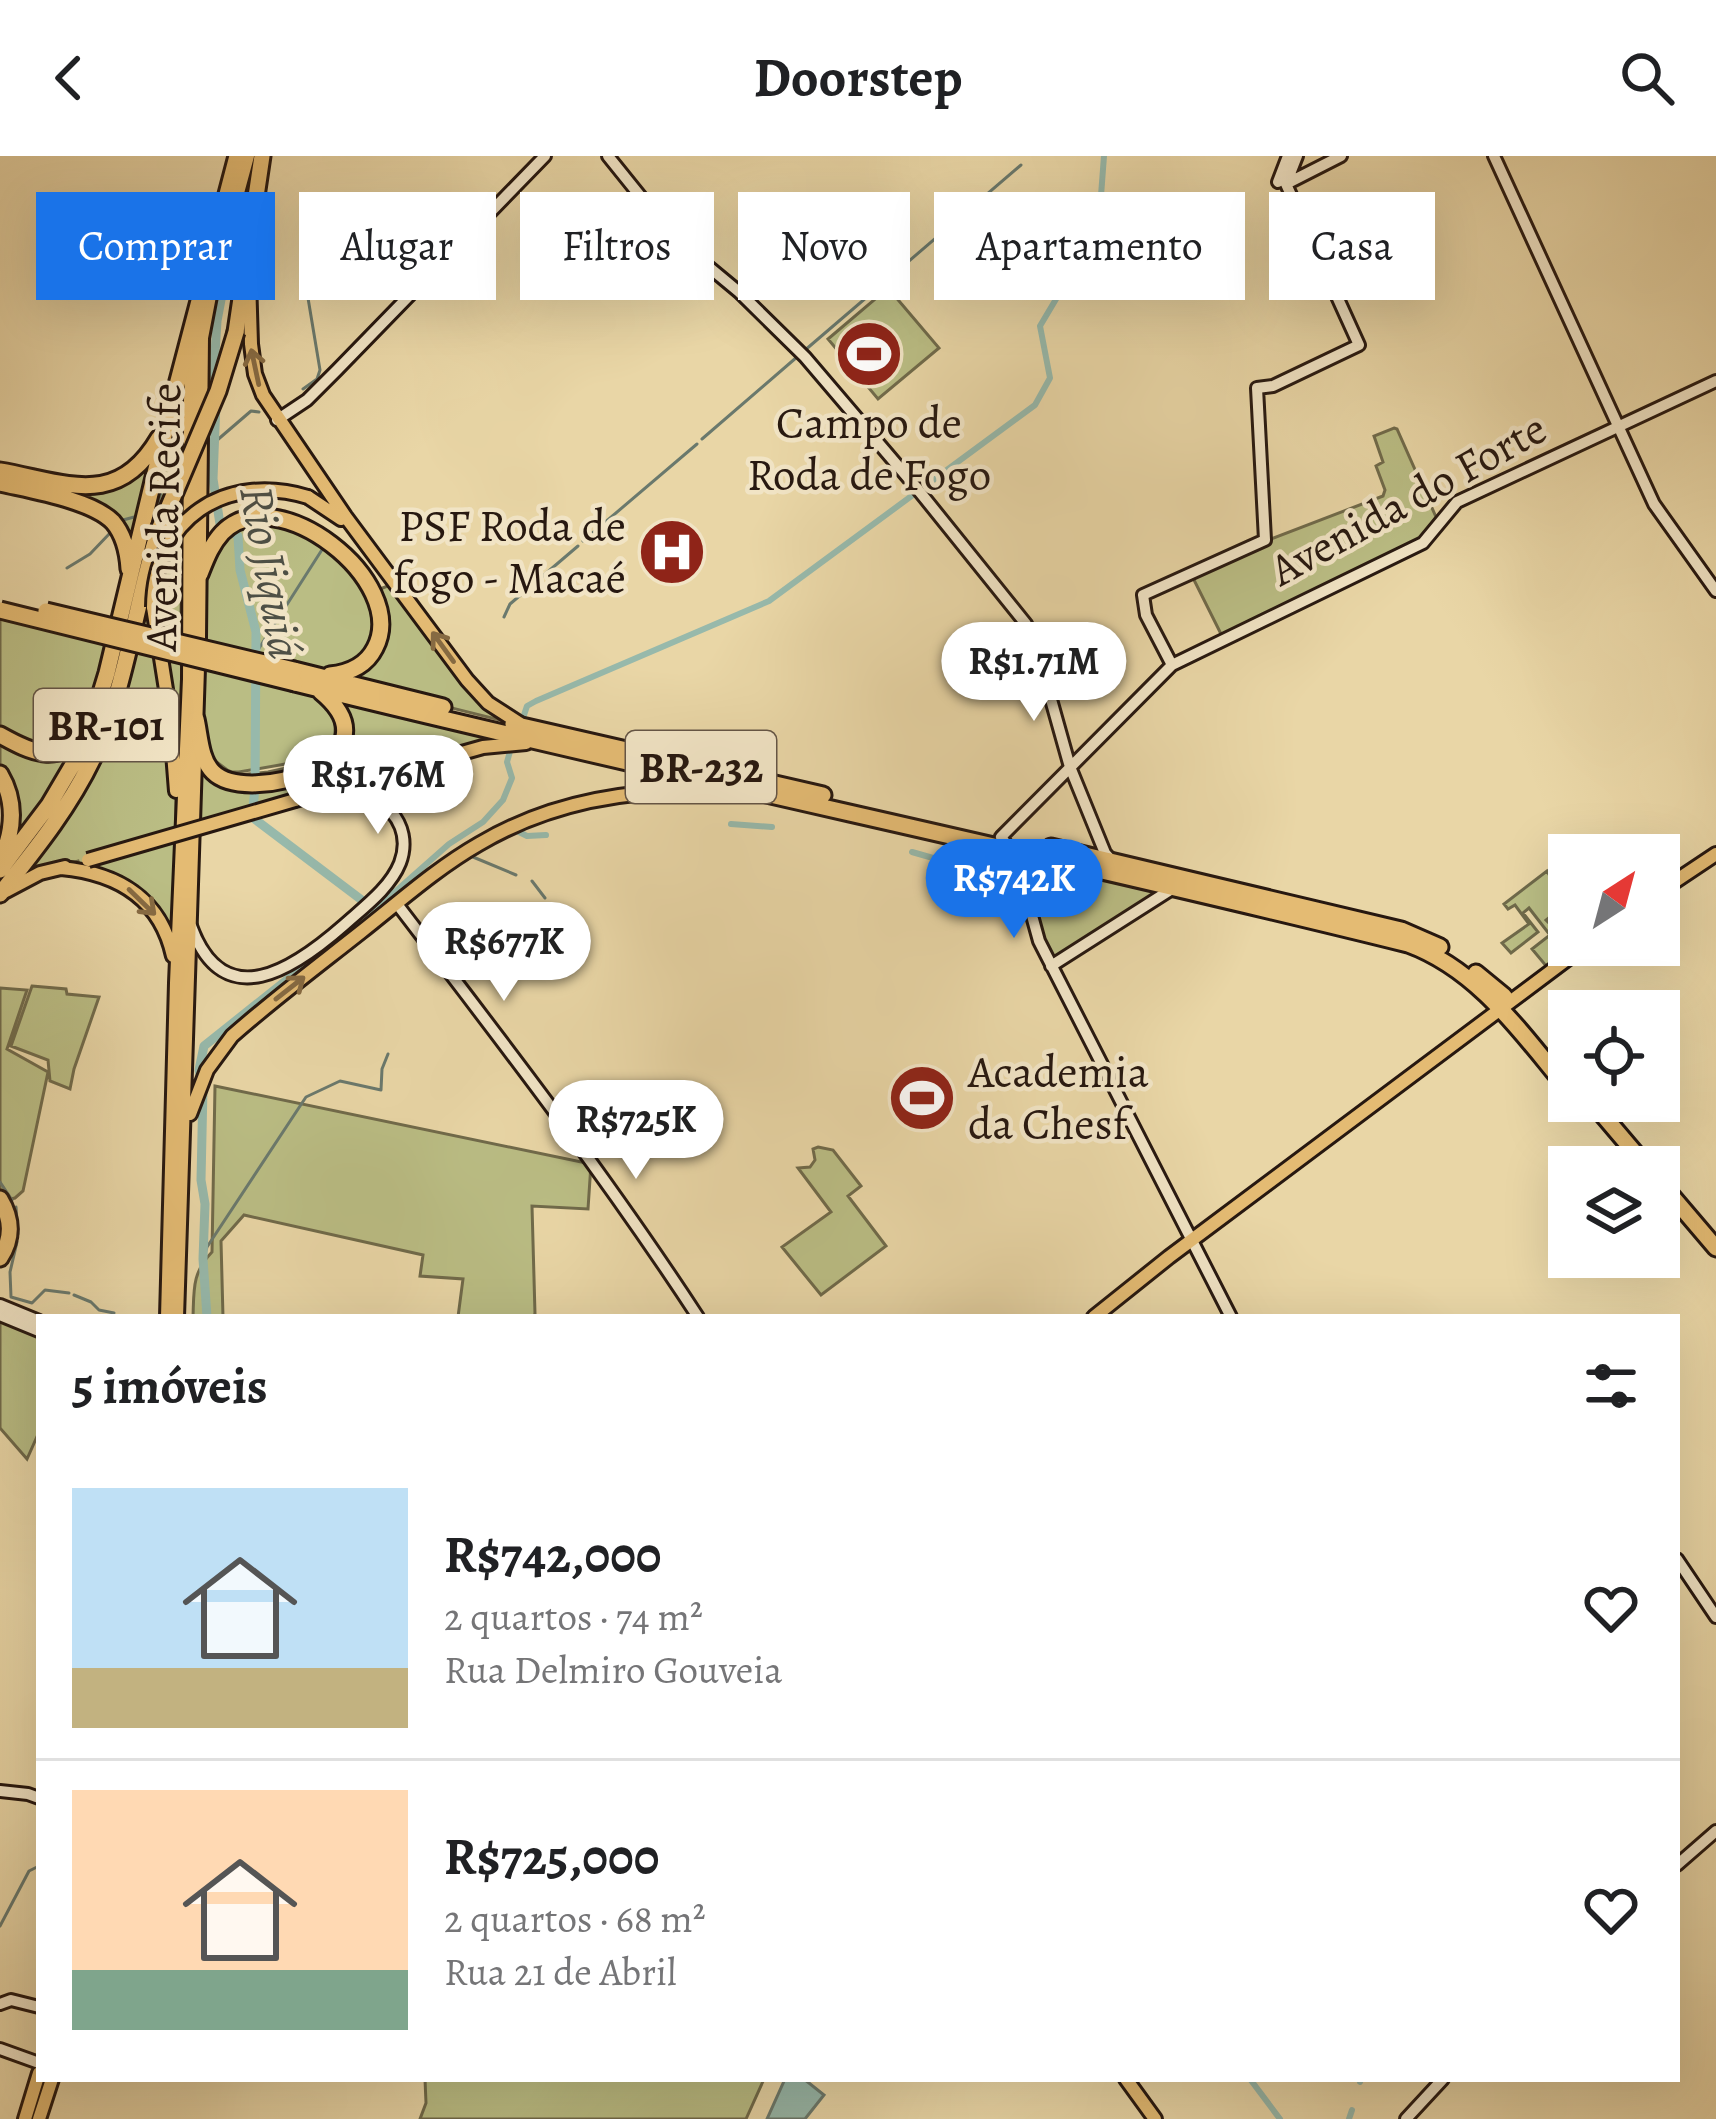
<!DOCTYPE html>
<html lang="pt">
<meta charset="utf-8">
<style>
:root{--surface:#fff;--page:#f2f2f2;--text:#202124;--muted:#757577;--line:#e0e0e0;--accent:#1a73e8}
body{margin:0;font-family:Alegreya,serif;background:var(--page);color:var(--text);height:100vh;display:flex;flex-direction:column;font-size:45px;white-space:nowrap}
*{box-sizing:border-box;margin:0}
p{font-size:39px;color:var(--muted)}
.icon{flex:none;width:66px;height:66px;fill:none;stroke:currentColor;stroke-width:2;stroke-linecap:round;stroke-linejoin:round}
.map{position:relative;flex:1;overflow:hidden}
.details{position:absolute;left:36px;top:1158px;width:1644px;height:768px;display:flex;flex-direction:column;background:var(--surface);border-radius:0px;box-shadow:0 12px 48px #0002}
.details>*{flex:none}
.banner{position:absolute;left:36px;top:36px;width:1644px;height:108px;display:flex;gap:24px}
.needle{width:78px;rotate:36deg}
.buttons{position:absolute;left:1548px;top:678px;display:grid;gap:24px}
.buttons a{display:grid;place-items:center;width:132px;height:132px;border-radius:0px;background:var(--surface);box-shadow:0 12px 48px #0002;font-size:60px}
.price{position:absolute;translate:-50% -102px;padding:0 27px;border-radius:42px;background:#fff;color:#222;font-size:39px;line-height:78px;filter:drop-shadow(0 3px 6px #0008)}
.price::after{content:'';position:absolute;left:50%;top:72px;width:36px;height:27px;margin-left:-18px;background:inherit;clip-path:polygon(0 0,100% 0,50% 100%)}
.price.on{background:var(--accent);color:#fff}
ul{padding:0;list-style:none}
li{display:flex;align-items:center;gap:36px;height:300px;padding:0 36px}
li+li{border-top:3px solid var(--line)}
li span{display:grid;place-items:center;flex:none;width:336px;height:240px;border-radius:0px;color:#555}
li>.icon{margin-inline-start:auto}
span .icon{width:144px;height:144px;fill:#fffc;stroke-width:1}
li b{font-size:51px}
h2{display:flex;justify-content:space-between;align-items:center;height:144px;padding:0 36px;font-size:51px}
.chip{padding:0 42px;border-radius:0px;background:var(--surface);box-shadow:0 12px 48px #0002;font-size:42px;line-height:108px}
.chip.on{background:var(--accent);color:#fff}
header{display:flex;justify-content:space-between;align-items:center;height:156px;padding:0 36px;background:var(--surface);font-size:54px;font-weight:700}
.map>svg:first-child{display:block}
.green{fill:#babd84;stroke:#706a4a;stroke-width:3}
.water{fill:#97b9ab;stroke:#6a796d;stroke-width:3}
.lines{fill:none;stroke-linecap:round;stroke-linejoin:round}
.stream{stroke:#6a796d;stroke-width:3}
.canal{stroke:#97b9ab;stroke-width:6}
.river{stroke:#97b9ab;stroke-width:9}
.secondary-casing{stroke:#271810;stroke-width:16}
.primary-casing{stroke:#271810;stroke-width:18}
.highway-casing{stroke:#271810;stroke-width:21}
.secondary{stroke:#f1e4c5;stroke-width:10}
.primary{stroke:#e4bb73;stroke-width:12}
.highway{stroke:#e4bb73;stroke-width:15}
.primary-bridge-casing{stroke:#271810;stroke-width:18;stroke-linecap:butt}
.highway-bridge-casing{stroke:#271810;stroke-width:21;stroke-linecap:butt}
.primary-bridge{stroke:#e4bb73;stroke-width:12}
.highway-bridge{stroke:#e4bb73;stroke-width:15}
.oneway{stroke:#866a42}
.labels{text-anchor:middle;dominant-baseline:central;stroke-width:9;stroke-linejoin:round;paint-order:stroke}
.shield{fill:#f1e4c5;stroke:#645546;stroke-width:3}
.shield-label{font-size:42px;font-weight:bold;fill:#271810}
.poi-label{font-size:45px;fill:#271810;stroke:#f1e4c5}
.street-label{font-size:45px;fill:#271810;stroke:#f1e4c5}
.water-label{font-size:48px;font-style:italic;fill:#4e5046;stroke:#f1e4c5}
</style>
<header><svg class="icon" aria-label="back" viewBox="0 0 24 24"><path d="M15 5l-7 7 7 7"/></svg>Doorstep<svg class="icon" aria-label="search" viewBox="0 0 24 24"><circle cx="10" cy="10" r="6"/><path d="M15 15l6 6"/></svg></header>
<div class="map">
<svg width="1716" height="1963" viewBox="0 0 1716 1963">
<rect width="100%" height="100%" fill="#e9d6a6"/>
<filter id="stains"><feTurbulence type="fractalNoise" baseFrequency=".00167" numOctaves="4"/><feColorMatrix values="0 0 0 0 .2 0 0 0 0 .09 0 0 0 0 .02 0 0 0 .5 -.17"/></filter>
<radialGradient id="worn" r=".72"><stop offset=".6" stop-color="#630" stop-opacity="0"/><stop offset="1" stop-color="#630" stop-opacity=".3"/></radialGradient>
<!-- green -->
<path class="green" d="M888,132l51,60 -61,51 -50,-60z
M186,180l-4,91 -1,189 8,63 -13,97 -1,172 -17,-36 -78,-45 -2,-6 -59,16 76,-123 61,-229 -6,-5 -15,51 -9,-35 -75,-43 41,-3 67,-46z
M1394,272l3,1 39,88 -14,22 -200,97 -30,-60 74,-35 117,-45 2,-6 -9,-24 7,-4 -9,-26z
M233,366h66l73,70 21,-8 73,96 54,45 -184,-46 -23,11 20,16c3,22 6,37 -13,52l-81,14h-9l-16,-12 1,4 23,11 30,-3 55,-12 17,-20 -3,-40 173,40 -314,87 5,-208 7,-64z
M0,450l116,31 -21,77 8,4 -33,75 -70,91v-12l36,-59 -30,42 7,-20 -13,-65z
M1021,701l141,32 -106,74 -18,-31z
M1547,715l19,33 -20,16 2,2 20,-15 1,15 -16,15 4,4 12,-9v3l-11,9 7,9 -18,14 -15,-18 18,-14 -21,-27 -6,5 15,19 -27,21 -9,-10 27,-19 -14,-19 -7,4 -4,-5z
M32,830l34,3 1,5 32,3 -25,72 -4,20 -20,-8 -2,-21 -37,-14z
M0,832l27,2 -20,59 41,23 -25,119 -8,7 -9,2 -6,-7z
M215,930l376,78 -3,45 -56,-3 3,108 -3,3h-74l5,-38 -43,-3 3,-21 -179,-40 -23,26 2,76h-30c1,-28 -1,-44 19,-65z
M818,991l15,3 28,36 -13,10 38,50 -65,49 -39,-48 49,-35 -33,-44 12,-1 5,-7 -2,-11z
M0,1163l39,17v96l-12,27 -27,-31z
M425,1923h339l-18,40h-326l6,-16z"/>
<!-- water -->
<path class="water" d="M785,1923h19l20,16 -19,24h-38z"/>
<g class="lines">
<!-- stream -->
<path class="stream" d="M302,65l1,47 17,102 -3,9 -14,10
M804,195l217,-186
M702,283l95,-82
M215,286l36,-31 8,1
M153,362l13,-41
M123,364l15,-4
M583,385l114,-97
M67,412l23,-14 21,-22
M504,461l6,-13 68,-58
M256,497l69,-108
M473,701l43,18
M532,725l13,17
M0,1026l12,18
M16,1051l2,27
M17,1086l-7,30 1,25 21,6 13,-13 24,3
M203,1103l4,-12 99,-150 34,-16 41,9 1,-21 6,-15
M74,1139l17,7 8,8 15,3
M0,1770l29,-55 10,-5"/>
<!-- canal -->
<path class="canal" d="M1090,98l10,-45 4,-53
M524,559l3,-9 9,-5 233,-100 266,-196 15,-27 -10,-52 28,-47 7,-4
M731,668l41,3
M513,673l14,7 19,-1
M912,696l28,8
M371,757l78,-69 34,-22 20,-22 9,-22 -5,-16 4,-14
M1250,1923l30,40
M1360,1926l1,-3
M1349,1963l3,-9"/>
<!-- river -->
<path class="river" d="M213,230l4,-65 7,-37 4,-5 5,-36 11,-32
M207,1161l-4,-58 2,-55 -4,-24 2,-92 -4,-18 5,-24 167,-133 -8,-12 -111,-84 3,-29 1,-156 -16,-62 -2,-34 -18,-12 -7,-45 3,-77"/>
<defs>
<path id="secondary" d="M608,0l66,82 65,54 66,65 110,129 111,138 8,15 36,128 35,86 7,8
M1494,0l160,348 62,87
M1278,26l10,-26
M1286,28l55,-28
M1286,28l11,-28
M277,264l30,-20 30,-30 208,-214
M1172,509l-26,-50 -3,-20 122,-55 -8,-152 16,-2 86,-41 -73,-161
M397,748c104,136 207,269 301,413
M191,770c33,91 104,42 153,-1 20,-18 46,-37 56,-62 15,-40 -20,-73 -58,-74
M1051,810l124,-79
M0,1149l39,16
M0,1159l39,16
M1231,1161l-192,-376 -8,-29 -2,-38 -28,-37 171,-172 251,-122 34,-41 259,-121
M1677,1403l39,58
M0,1635l28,3 11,4
M1677,1709l39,-34
M0,1848l11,-4 28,7
M0,1893l39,14
M1406,1963l37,-40"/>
<path id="primary" d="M249,123l2,65 4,30 8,21 82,121 122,164 21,23 31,20
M308,341l33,22
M153,451l17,108 6,76
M295,644l188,-53 43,-4
M61,712c55,5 99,29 112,88
M6,735l34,-18 25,-6
M1659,736l57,-38
M190,958l17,-44 25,-34c42,-37 86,-70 129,-104 38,-30 76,-64 118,-88 78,-46 169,-58 258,-51
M167,1161l9,-334 13,-304 1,-279 3,-60
M177,1161l22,-680 3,-299 8,-42 38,-140
M1094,1161l75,-60 417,-312
M1126,1923l29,40
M25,1963l14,-46
M39,1963l13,-40"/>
<path id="highway" d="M236,176l26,-176
M0,315c65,11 117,39 159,-33
M0,327c30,7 92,17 113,39 11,13 15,31 16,47
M200,418c6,-15 11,-29 22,-41 53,-56 188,48 153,115 -9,18 -26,25 -45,27
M294,514l149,37
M295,527c370,92 743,169 1113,261 71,26 114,90 161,146
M196,563c4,17 4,40 17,53 35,35 190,-12 108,-80
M513,568l310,71
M0,579c32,18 59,31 85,-3
M0,618c16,27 14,55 2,83
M1051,691l350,83 39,17
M0,714l49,-65 29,-49 15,-37 14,-46 61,-254 69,-263
M0,738c35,-44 70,-87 94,-138 33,-71 41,-151 64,-224
M1476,817l28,23
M1591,945l56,66
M1659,1025l57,67
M0,1043c12,20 13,39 0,59"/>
</defs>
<!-- secondary casing -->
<use href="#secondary" class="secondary-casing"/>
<!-- primary casing -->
<use href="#primary" class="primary-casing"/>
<!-- highway casing -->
<use href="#highway" class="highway-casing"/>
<!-- secondary -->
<use href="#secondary" class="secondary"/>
<!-- primary -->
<use href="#primary" class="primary"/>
<!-- highway -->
<use href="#highway" class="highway"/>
<defs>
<path id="primary-bridge" d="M153,451c1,-88 72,-135 155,-110
M88,704l207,-60"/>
<path id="highway-bridge" d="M158,376l60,-141 18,-59
M0,454l295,73
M46,455l248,59"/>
</defs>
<!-- primary-bridge casing -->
<use href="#primary-bridge" class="primary-bridge-casing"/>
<!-- highway-bridge casing -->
<use href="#highway-bridge" class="highway-bridge-casing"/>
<!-- primary-bridge -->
<use href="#primary-bridge" class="primary-bridge"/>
<!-- highway-bridge -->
<use href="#highway-bridge" class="highway-bridge"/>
</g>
<!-- one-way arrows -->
<defs><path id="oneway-shaft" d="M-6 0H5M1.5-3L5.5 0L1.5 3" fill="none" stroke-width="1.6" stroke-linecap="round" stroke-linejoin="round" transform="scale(3)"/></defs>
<g class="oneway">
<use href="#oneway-shaft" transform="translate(255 211) rotate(-102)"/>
<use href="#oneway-shaft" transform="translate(443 491) rotate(-126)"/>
<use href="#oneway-shaft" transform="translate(142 746) rotate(44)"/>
<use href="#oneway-shaft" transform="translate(290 832) rotate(-38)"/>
</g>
<!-- icons -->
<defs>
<symbol id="stadium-disc" viewBox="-11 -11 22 22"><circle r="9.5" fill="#8f2418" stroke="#f1e4c5"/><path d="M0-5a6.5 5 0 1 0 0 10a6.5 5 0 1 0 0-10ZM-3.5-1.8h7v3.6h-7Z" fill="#fff"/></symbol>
<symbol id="hospital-disc" viewBox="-11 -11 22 22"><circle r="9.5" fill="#8f2418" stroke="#f1e4c5"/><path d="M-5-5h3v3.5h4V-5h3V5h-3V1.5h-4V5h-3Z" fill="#fff"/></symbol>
</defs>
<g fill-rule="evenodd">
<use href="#stadium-disc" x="831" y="160" width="76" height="76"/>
<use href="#hospital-disc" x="634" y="358" width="76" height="76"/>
<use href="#stadium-disc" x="884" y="904" width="76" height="76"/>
</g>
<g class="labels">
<!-- shield labels -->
<g class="shield">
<rect x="34" y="533" width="144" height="72" rx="9"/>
<rect x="626" y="575" width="150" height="72" rx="9"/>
</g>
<g class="shield-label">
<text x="106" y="569">BR-101</text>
<text x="701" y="611">BR-232</text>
</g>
<!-- poi labels -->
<g class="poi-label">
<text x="869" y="267">Campo de<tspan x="869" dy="52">Roda de Fogo</tspan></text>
<text x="626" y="370" text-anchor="end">PSF Roda de<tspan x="626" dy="52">fogo - Macaé</tspan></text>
<text x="968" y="916" text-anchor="start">Academia<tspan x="968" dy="52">da Chesf</tspan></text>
</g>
<!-- street labels -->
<g class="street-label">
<text transform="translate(1408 343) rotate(-29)">Avenida do Forte</text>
<text transform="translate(163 361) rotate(-89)">Avenida Recife</text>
</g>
<!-- water labels -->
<g class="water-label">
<text transform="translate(271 416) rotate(80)">Rio Jiquiá</text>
</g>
</g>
<rect width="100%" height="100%" filter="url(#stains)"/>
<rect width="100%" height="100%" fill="url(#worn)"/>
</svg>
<div class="buttons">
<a><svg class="needle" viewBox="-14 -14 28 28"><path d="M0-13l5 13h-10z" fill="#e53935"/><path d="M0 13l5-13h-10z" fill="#757577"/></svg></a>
<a><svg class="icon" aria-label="locate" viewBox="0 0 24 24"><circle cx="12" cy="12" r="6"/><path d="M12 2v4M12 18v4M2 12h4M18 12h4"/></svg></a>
<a><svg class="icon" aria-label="layers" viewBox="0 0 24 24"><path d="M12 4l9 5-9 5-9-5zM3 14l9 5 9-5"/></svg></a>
</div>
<b class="price" style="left:1034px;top:568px">R$1.71M</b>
<b class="price" style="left:378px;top:681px">R$1.76M</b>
<b class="price on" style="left:1014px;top:785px">R$742K</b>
<b class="price" style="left:504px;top:848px">R$677K</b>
<b class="price" style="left:636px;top:1026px">R$725K</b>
<div class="banner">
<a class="chip on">Comprar</a>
<a class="chip">Alugar</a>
<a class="chip">Filtros</a>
<a class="chip">Novo</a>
<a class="chip">Apartamento</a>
<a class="chip">Casa</a>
</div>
<section class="details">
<h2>5 imóveis<svg class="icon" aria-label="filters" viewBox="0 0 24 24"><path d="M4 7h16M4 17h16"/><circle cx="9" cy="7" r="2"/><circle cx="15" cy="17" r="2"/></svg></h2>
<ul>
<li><span style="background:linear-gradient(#bfe0f5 75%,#c2b280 0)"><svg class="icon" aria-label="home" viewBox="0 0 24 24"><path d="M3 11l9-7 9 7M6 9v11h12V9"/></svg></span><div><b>R$742,000</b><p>2 quartos · 74 m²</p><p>Rua Delmiro Gouveia</p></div><svg class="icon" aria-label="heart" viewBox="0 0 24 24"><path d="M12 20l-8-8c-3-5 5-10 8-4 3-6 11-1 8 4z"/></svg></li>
<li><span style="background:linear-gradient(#ffd9b3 75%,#7fa58c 0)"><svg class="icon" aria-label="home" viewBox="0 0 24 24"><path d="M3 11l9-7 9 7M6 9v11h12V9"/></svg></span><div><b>R$725,000</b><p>2 quartos · 68 m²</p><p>Rua 21 de Abril</p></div><svg class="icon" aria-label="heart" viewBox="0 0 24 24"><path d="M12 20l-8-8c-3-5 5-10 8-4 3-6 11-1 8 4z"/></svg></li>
</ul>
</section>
</div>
